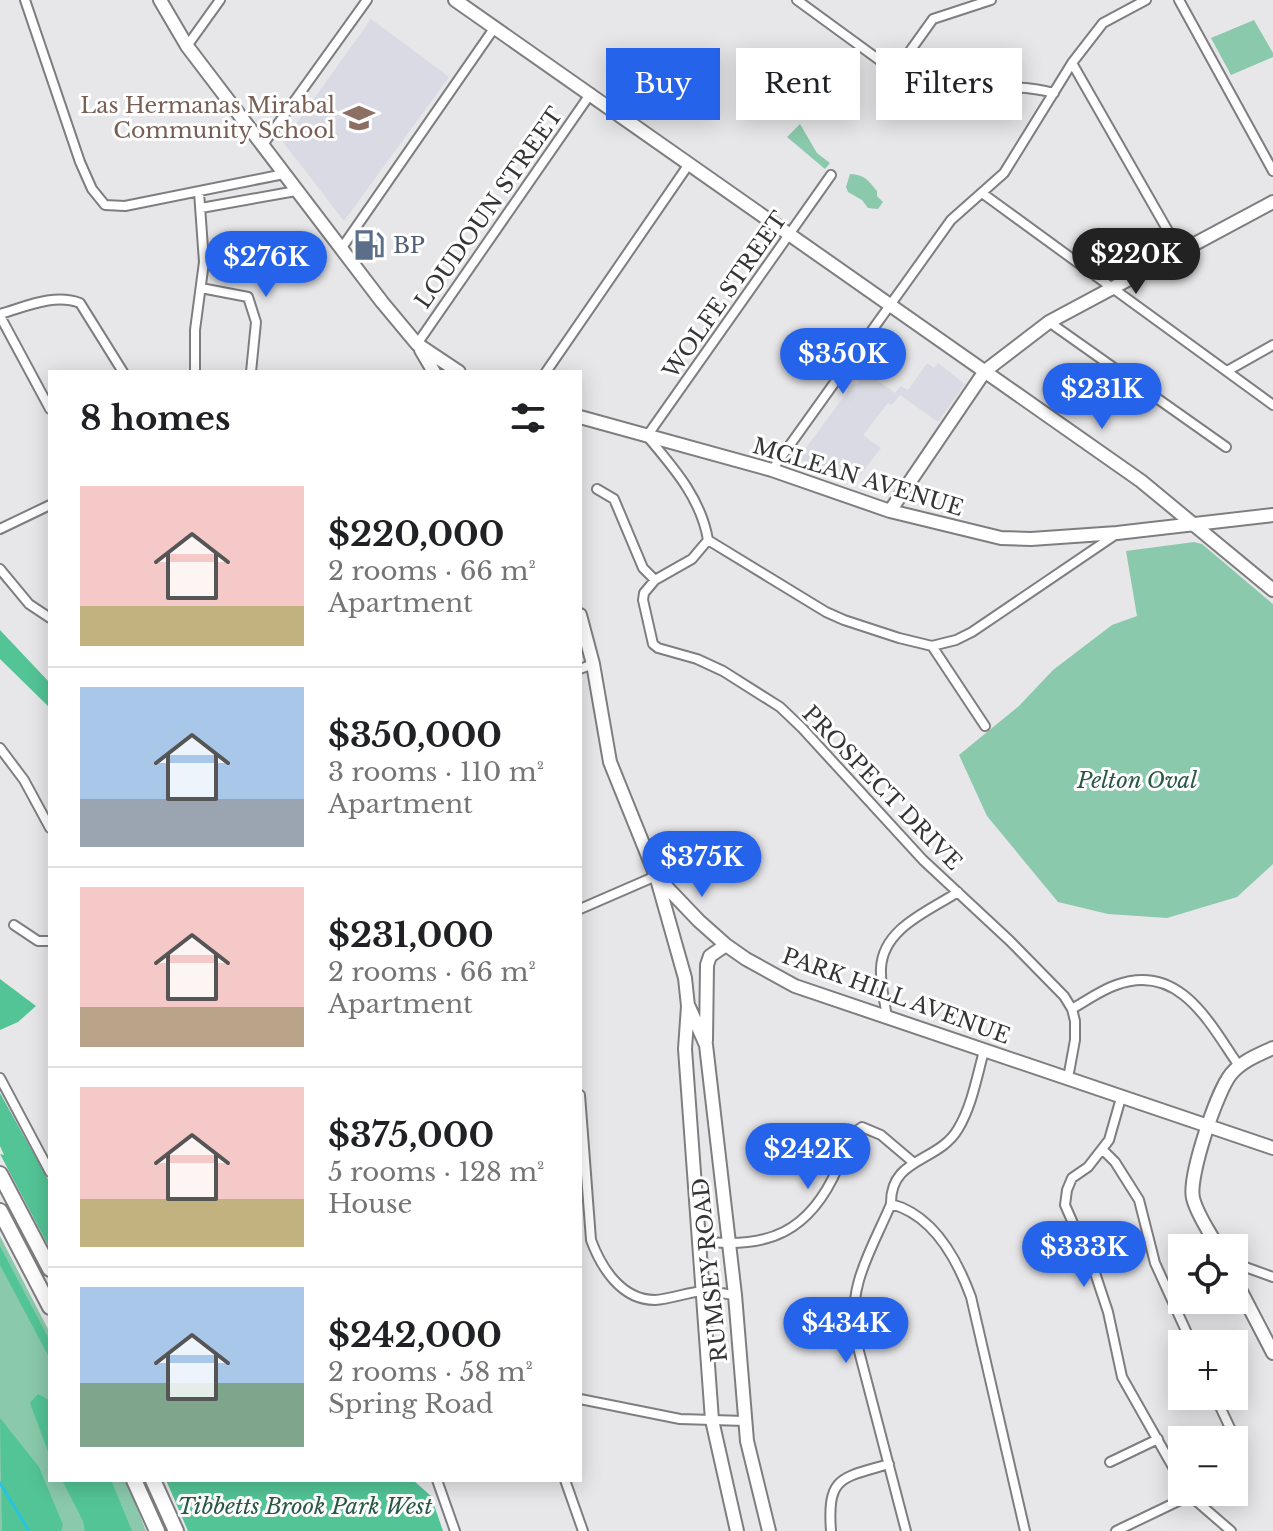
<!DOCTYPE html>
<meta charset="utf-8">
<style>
:root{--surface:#fff;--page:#f6f6f6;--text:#202124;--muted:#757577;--line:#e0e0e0;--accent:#2563eb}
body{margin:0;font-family:"Libre Baskerville",serif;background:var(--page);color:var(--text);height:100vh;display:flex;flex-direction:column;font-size:30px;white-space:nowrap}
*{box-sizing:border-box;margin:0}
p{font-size:26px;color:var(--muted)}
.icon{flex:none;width:44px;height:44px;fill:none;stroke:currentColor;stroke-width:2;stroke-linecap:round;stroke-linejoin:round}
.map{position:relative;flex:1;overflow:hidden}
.side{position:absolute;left:48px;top:370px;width:534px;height:1112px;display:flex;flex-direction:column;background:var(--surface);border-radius:0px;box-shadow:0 4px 20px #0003}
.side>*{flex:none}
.hud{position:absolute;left:606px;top:48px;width:546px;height:72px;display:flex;gap:16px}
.fabs{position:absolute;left:1168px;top:1234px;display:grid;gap:16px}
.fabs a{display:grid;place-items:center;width:80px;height:80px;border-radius:0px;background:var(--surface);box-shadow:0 4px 20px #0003;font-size:40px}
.price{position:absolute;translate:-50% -68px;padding:0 18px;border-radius:28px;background:var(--accent);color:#fff;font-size:26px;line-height:52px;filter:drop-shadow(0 2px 4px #0008)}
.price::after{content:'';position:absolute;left:50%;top:48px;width:24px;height:18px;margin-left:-12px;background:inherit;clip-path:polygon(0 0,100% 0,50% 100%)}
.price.current{background:#222;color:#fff}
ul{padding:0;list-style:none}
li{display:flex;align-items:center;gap:24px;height:200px;padding:0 32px}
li+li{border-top:2px solid var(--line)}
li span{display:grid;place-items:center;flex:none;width:224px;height:160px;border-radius:0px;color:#555}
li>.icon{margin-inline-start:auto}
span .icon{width:96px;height:96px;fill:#fffc;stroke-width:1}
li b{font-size:34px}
h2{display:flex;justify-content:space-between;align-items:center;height:96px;padding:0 32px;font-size:34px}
.chip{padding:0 28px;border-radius:0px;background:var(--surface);box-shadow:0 4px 20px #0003;font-size:28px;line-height:72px}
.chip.current{background:var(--accent);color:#fff}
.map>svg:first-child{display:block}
.built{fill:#d9dae3}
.green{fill:#8ac9ab}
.forest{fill:#53c496}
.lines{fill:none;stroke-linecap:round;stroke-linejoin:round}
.stream{stroke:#29c3dd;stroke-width:3}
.street-casing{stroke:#7e7e80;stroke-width:12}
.secondary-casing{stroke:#7e7e80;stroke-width:16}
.highway-casing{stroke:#7e7e80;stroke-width:18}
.street{stroke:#fff;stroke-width:8}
.secondary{stroke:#fff;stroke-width:12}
.highway{stroke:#fff;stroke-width:14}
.labels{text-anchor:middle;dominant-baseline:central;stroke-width:6;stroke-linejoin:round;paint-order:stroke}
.education-label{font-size:22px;fill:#785e54;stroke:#fff;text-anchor:end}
.street-label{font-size:22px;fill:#353536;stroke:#fff}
.service-label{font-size:22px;fill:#4e5e75;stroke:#fff;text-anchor:start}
.park-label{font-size:22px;font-style:italic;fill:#2a5844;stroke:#fff}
</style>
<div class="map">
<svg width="1273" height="1531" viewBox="0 0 1273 1531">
<rect width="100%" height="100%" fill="#e7e7e9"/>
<!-- built -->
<path class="built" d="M371,19l78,58 -105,144 -61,-79z
M927,363l7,5 4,-5 27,21 -27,38 -38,-27 -8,10 -4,-2 -25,32 18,13 -23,30 -59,-19 3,-6 6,-1 -3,-3 48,-65 3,1 10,-13 29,21 6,-7 7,4z"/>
<!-- green -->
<path class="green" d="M1254,20l19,33v4l-42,18 -20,-37z
M800,124l17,29 13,10 -5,6 -38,-32z
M850,174c15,1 18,6 27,17v5l6,6 -5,7 -10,-1 -6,-8 -14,-8 -2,-5z
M1194,542l8,2 71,60v260l-36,33 -70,21 -59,-4 -50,-12 -71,-86 -28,-61 60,-49 34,-36 59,-45 25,-9 -11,-65z
M0,1236l50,97v147h76l20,51h-146z"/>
<!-- forest -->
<path class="forest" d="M0,630l50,53v25l-50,-49z
M0,979l36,27 -18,16 -18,8z
M0,1093l50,90v66l-50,-95 4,1 -4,-9z
M0,1246l50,95v18l-50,-94z
M38,1394l12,7v56l-20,-54z
M0,1418l39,49 24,58 -2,6h-59z
M62,1480h49l21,51h-47l-2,-10z
M166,1480h247l18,16 12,35h-255z"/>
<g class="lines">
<!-- stream -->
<path class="stream" d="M0,1483l29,48"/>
<defs>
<path id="street" d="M25,0l55,162 12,27 13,16 20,1 159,-32
M797,0l148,108c14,2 21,-9 33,-15 20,-9 55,-6 76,0
M1179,0l94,171
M187,46l33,-46
M1072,63l108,189
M895,72l38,-53 58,-19
M262,146l105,-146
M831,175l-184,261c26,31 54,62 61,104l118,72 18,8 55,18 33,8 24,-6 16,-8 143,-97
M982,193l291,212
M201,208l95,-17
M341,249l154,-222
M201,288l47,9 8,25 -5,50
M0,314c25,-7 54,-21 80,-11l43,69
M0,316l50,93
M1049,322l177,125
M417,344l174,-251
M1227,371l46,-26
M195,372v-42l9,-68 -5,-70
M546,372l143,-208
M772,470l179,-250 53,-47 68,-110 31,-40 43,-23
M597,489l17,10 29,69 12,12
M0,529l50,-24
M708,540l-16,19 -37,21 -11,13 -1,7 10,44 5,4 39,11 26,12 57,36 22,21 121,132 87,81 54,55 8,13 3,12v19l-7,38
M0,569l29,35 21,14
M932,646l53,80
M580,669l13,-5
M0,748l24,32 26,48
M580,909l76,-33
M14,925l24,16h12
M1072,1009c14,-8 29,-19 44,-24 63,-23 93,37 123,81
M887,1018c-2,-16 -7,-34 -6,-50 2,-40 48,-57 77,-76
M0,1078l50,94
M580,1095l11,145c10,27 30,60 64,60 16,-1 33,-8 49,-9 10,0 21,3 31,4
M1121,1098l-12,42 -21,27 -16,11 -5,12 -2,15 30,68 13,39 14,65 60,106
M1103,1150l12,12 24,38 16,63 37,81
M891,1204c43,11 66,55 80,93l54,234
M700,1241c68,9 110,-9 138,-74 7,-16 8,-30 24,-40l19,8 33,28
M1234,1263l39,14
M1215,1396l16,34
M580,1399l100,20 65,2
M1110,1462l48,-23
M437,1480l18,51
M565,1480l18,51
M1187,1493l44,38
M831,1531c-4,-55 10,-53 58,-67
M906,1531l-51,-195c-7,-52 16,-85 36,-132 -1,-47 47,-41 67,-75 14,-23 19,-53 26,-78
M1116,1531l73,-35"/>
<path id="secondary" d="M160,0l27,46 195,256 35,42 42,28
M455,0l686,481 132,109
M421,350l13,22
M580,417l192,53 118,41 111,27 30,1 86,-6 156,-18
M890,511l95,-140 64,-49 224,-120
M580,615l13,49 17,98 46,114 43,45 27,24 20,14 49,27 478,162
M657,879l28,99 3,28 -3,43 27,371 25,111
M689,1007l17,38 29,250 12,146 22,90
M706,1041l1,-76 3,-9 16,-11
M1218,1248c-8,-16 -21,-33 -25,-50 -5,-21 24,-107 38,-124 11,-13 27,-19 42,-26
M1234,1278l39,75"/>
<path id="highway" d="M0,1174l50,95
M0,1211l50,96
M134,1480l23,51
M153,1480l23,51"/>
</defs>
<!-- street casing -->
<use href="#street" class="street-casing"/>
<!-- secondary casing -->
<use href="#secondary" class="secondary-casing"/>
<!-- highway casing -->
<use href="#highway" class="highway-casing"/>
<!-- street -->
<use href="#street" class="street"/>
<!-- secondary -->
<use href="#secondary" class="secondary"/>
<!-- highway -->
<use href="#highway" class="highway"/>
</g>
<!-- icons -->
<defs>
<symbol id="school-bare" viewBox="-9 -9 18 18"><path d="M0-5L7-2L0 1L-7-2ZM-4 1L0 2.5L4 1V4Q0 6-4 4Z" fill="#8d6e63" stroke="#fff" stroke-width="2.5" paint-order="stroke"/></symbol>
<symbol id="fuel-bare" viewBox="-9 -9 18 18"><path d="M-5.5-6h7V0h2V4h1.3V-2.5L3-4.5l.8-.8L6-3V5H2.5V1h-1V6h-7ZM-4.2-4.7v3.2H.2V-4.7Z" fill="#5c6f8a" stroke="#fff" stroke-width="2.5" paint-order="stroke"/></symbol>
</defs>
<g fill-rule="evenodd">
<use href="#school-bare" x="337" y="96" width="44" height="44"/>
<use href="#fuel-bare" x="347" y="223" width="44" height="44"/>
</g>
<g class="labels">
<!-- education labels -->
<g class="education-label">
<text x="335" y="105">Las Hermanas Mirabal<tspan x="335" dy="25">Community School</tspan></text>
</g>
<!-- street labels -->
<g class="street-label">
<text transform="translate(489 208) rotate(-55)">LOUDOUN STREET</text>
<text transform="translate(725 295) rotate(-55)">WOLFE STREET</text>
<text transform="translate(858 477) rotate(17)">MCLEAN AVENUE</text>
<text transform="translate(882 788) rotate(46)">PROSPECT DRIVE</text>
<text transform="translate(896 996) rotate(20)">PARK HILL AVENUE</text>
<text transform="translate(710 1270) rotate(-96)">RUMSEY ROAD</text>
</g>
<!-- service labels -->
<g class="service-label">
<text x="393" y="245">BP</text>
</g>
<!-- park labels -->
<g class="park-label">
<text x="1137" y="780">Pelton Oval</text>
<text x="305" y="1506">Tibbetts Brook Park West</text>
</g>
</g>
</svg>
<div class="fabs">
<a><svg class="icon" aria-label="locate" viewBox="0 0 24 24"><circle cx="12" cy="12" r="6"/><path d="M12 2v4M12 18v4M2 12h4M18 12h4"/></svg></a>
<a>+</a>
<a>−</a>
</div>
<b class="price current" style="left:1136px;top:296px">$220K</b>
<b class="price" style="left:266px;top:299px">$276K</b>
<b class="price" style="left:843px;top:396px">$350K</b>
<b class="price" style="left:1102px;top:431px">$231K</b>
<b class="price" style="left:702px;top:899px">$375K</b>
<b class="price" style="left:808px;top:1191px">$242K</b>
<b class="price" style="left:1084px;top:1289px">$333K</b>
<b class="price" style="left:846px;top:1365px">$434K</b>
<div class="hud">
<a class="chip current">Buy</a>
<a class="chip">Rent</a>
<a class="chip">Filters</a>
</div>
<section class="side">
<h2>8 homes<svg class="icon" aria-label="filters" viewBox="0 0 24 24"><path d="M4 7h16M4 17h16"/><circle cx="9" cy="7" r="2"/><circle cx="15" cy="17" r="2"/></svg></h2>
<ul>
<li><span style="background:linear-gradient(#f6c9c9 75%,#c2b280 0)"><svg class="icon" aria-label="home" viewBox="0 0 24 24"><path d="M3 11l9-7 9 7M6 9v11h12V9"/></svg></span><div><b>$220,000</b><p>2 rooms · 66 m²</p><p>Apartment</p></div></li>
<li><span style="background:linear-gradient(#a9c7e8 70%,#9aa5b1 0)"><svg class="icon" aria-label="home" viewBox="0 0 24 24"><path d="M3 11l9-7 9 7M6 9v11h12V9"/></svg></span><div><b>$350,000</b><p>3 rooms · 110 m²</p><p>Apartment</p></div></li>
<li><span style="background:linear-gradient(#f6c9c9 75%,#b9a48a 0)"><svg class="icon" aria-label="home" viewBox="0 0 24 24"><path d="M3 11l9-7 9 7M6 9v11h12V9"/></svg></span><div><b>$231,000</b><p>2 rooms · 66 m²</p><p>Apartment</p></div></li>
<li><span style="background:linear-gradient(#f6c9c9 70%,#c2b280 0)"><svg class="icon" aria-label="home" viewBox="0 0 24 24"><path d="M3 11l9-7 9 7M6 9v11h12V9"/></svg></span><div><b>$375,000</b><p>5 rooms · 128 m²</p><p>House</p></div></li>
<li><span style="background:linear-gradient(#a9c7e8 60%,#7fa58c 0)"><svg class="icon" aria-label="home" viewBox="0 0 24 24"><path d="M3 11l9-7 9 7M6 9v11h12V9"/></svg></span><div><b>$242,000</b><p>2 rooms · 58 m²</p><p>Spring Road</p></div></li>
</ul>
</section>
</div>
